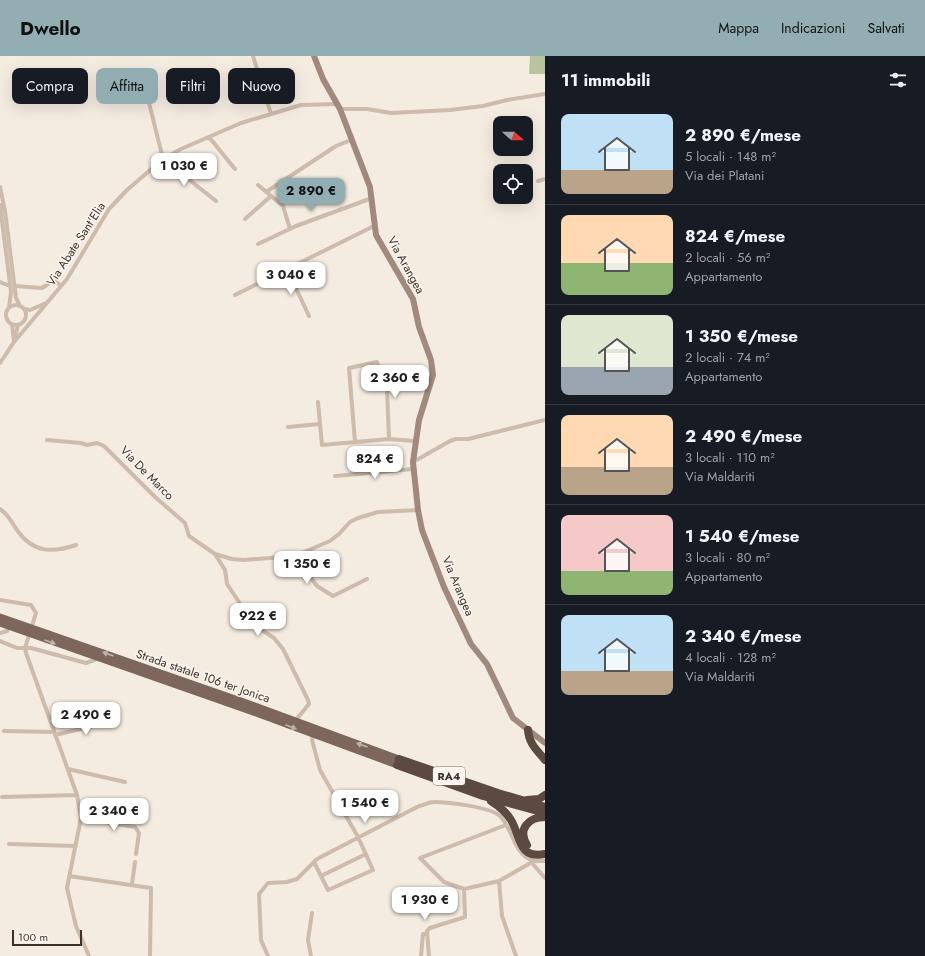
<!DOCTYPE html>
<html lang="it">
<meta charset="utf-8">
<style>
:root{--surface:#171b24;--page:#242831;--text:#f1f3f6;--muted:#9ea1a6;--line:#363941;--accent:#92aeb2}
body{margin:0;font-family:Jost,sans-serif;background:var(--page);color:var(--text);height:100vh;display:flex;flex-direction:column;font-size:15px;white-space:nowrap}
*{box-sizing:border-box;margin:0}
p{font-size:13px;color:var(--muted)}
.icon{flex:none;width:22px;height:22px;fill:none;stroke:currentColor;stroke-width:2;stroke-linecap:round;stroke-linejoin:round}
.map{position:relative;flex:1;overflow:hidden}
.details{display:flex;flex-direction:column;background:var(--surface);width:380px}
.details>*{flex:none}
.hud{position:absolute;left:12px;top:12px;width:380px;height:36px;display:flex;gap:8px}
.needle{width:26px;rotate:111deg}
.tools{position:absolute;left:493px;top:60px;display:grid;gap:8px}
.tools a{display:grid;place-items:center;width:40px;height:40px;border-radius:8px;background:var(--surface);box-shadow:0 4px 16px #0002;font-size:20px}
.scale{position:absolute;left:12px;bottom:10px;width:70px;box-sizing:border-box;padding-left:4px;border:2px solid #3b302b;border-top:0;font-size:11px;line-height:14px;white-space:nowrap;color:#3b302b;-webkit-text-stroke:3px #fbf5ee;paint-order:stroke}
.price{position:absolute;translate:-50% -34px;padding:0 9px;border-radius:8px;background:#fff;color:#222;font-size:13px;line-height:26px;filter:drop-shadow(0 1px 2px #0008)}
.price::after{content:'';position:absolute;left:50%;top:24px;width:12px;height:9px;margin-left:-6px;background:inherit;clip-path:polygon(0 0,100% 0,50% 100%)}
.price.selected{background:var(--accent);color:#111}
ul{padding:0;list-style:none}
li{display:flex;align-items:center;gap:12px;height:100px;padding:0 16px}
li+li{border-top:1px solid var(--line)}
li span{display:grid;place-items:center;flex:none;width:112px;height:80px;border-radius:8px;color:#555}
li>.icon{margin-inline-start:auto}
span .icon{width:48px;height:48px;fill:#fffc;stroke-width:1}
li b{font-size:17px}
h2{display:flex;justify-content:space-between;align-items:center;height:48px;padding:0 16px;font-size:17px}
.tag{padding:0 14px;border-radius:8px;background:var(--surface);box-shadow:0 4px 16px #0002;font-size:14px;line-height:36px}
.tag.selected{background:var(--accent);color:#111}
header{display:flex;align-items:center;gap:24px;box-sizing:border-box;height:56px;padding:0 20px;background:var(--accent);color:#111}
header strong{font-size:19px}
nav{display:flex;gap:22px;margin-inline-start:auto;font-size:14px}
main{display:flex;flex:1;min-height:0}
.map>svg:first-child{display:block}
.green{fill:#b8c4a0}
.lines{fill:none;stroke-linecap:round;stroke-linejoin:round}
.street{stroke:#cdbbac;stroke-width:4}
.secondary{stroke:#a18a7d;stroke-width:6}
.primary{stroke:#7d675c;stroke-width:7}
.highway{stroke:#5c4a42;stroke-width:8}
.oneway{fill:#c2b5ac}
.labels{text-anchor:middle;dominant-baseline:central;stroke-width:3;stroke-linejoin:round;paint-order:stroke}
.shield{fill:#fbf5ee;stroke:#756b66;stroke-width:1}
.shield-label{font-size:11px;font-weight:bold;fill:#3b302b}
.street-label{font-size:12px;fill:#3b302b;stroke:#fbf5ee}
</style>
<header>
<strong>Dwello</strong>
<nav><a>Mappa</a><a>Indicazioni</a><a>Salvati</a></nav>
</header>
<main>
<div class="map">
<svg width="545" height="900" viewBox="0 0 545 900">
<rect width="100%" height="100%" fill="#f4ebe1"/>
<!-- green -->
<path class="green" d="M530,0h15v18h-16z"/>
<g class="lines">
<!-- street -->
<path class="street" d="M253,0l18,58
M149,47l14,56 53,42
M340,53h27l24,4 59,-3 33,-4 24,-6 38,-6
M209,81l26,32
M538,125l7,-2
M258,129l25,21 7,23
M0,131l5,24 11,87 4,8
M266,136l70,-46 15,-6
M0,149l11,87 -2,16
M245,163l26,-23
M258,188l38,-18 76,-28
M287,213l22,47
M0,226l10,4
M15,230l27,2 12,-8 7,6
M235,239l139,-69
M6 259a10 10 0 1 1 20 0a10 10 0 1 1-20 0Z
M24,253l6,1 16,-7
M12,268l2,18
M15,282l3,-13
M0,307l14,-21 53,-63 42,-70 18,-19 36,-31 18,-10 60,-26 60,-18 36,-1
M318,346l4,43 67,-6 26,2
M288,371l32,-3
M47,384l34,3 6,2 10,-2 7,3 50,50 31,27 4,13 26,18 17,5 11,1 52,-4 35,-15 9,-7 11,-12 8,-4 20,-6 40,-2
M355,386l-6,-74 28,-6 10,27 2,50
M413,406l37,-21 6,-2h12l77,-19
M335,420l78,-7
M0,453c9,6 11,13 17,21 16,23 35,23 59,15
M215,498l10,16 2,14 16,24 5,13 26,17 9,11 25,51 1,4 -14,17
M295,500l22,30 16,10 34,-17
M0,544l31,5 5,8 -11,35 1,5 51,142 4,23 -14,70 9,38 13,30
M0,577l7,-2 2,-4
M0,585l17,7h14l55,15 11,-4
M4,675l50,1
M55,679l59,-14
M313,679l-1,5 8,30 38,67 15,33 -45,20 -14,-28
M68,713l57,13
M2,741l75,-2
M81,762l54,9 4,6 -3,21
M506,769l-86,33 24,24 20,7 35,-8 35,-20h11
M9,788l67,2
M532,807l13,15
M69,820l82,12 -1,68
M321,820l45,-22
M499,825l3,35 14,40
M132,828l3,-22
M268,900l-7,-16 -2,-46 9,-11 19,-1 10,-3 20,-20 102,-53c5,-1 10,-4 15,-4 13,0 57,5 66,14 14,15 13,38 34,45
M311,900l-3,-16 4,-27
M421,900l2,-22h3
M429,900l-2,-25 3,-3 35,-11 -1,-28"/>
<!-- secondary -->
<path class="secondary" d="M314,0l9,23 17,30 30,78 6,48 37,64 6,28 12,33 2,15 -14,45 -6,42 5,48 4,20 22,57 27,57 16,20 26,54 32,25"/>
<!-- primary -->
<path class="primary" d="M0,561l241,84 158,58
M0,567l256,90 141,52"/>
<!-- highway -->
<path class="highway" d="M528,674c1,14 9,20 17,30
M399,703l99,34 47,14
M397,709l86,31 62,17
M527,744l12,-1 6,-4
M491,745c8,5 15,11 20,19 10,17 7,39 34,34
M527,789c-10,-16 2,-28 18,-28"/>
</g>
<!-- one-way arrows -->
<defs><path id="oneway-solid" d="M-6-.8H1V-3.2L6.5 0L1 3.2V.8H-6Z"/></defs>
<g class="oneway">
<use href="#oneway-solid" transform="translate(50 586) rotate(20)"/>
<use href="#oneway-solid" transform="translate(108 598) rotate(-160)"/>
<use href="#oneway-solid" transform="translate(291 671) rotate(21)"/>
<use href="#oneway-solid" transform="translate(362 689) rotate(-160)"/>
</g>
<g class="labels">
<!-- shield labels -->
<rect class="shield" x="433" y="711" width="32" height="18" rx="3"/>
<g class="shield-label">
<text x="449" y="720">RA4</text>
</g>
<!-- street labels -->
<g class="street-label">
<text transform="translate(76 188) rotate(-57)">Via Abate Sant'Elia</text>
<text transform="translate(406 209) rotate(61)">Via Arangea</text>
<text transform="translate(147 417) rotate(45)">Via De Marco</text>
<text transform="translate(458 530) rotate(67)">Via Arangea</text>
<text transform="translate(203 620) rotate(19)">Strada statale 106 ter Jonica</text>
</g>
</g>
</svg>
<div class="tools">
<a><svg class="needle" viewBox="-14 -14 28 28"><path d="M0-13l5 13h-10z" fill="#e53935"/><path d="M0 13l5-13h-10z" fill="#9ea1a6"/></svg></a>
<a><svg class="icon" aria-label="locate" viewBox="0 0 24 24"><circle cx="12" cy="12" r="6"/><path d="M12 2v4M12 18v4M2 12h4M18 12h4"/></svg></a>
</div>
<div class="scale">100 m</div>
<b class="price" style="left:184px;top:131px">1 030 €</b>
<b class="price selected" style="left:311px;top:156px">2 890 €</b>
<b class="price" style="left:291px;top:240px">3 040 €</b>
<b class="price" style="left:395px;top:343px">2 360 €</b>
<b class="price" style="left:375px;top:424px">824 €</b>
<b class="price" style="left:307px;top:529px">1 350 €</b>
<b class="price" style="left:258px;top:581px">922 €</b>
<b class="price" style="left:86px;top:680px">2 490 €</b>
<b class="price" style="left:365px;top:768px">1 540 €</b>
<b class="price" style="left:114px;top:776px">2 340 €</b>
<b class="price" style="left:425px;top:865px">1 930 €</b>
<div class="hud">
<a class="tag">Compra</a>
<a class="tag selected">Affitta</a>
<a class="tag">Filtri</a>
<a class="tag">Nuovo</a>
</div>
</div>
<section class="details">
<h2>11 immobili<svg class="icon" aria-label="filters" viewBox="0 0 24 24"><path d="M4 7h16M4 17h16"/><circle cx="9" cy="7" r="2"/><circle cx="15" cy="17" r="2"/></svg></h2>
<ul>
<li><span style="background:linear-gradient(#bfe0f5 70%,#b9a48a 0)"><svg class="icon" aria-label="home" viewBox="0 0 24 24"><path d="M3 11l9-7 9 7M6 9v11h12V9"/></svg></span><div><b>2 890 €/mese</b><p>5 locali · 148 m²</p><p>Via dei Platani</p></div></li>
<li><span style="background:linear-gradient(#ffd9b3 60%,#8fb573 0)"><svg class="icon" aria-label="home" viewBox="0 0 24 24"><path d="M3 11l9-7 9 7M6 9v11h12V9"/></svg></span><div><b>824 €/mese</b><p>2 locali · 56 m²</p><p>Appartamento</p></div></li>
<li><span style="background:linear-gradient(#dfe7d0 65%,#9aa5b1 0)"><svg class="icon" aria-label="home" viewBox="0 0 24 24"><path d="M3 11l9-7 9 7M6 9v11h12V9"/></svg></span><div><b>1 350 €/mese</b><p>2 locali · 74 m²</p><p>Appartamento</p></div></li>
<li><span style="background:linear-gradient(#ffd9b3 65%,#b9a48a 0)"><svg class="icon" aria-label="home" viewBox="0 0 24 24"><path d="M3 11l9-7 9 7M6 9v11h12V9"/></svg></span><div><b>2 490 €/mese</b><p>3 locali · 110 m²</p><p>Via Maldariti</p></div></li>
<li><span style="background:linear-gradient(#f6c9c9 70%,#8fb573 0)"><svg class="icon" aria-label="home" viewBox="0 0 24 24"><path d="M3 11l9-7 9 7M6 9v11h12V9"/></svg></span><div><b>1 540 €/mese</b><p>3 locali · 80 m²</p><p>Appartamento</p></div></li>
<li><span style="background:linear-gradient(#bfe0f5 70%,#b9a48a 0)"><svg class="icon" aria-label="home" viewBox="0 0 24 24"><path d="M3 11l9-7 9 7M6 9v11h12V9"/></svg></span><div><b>2 340 €/mese</b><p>4 locali · 128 m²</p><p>Via Maldariti</p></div></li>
</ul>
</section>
</main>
